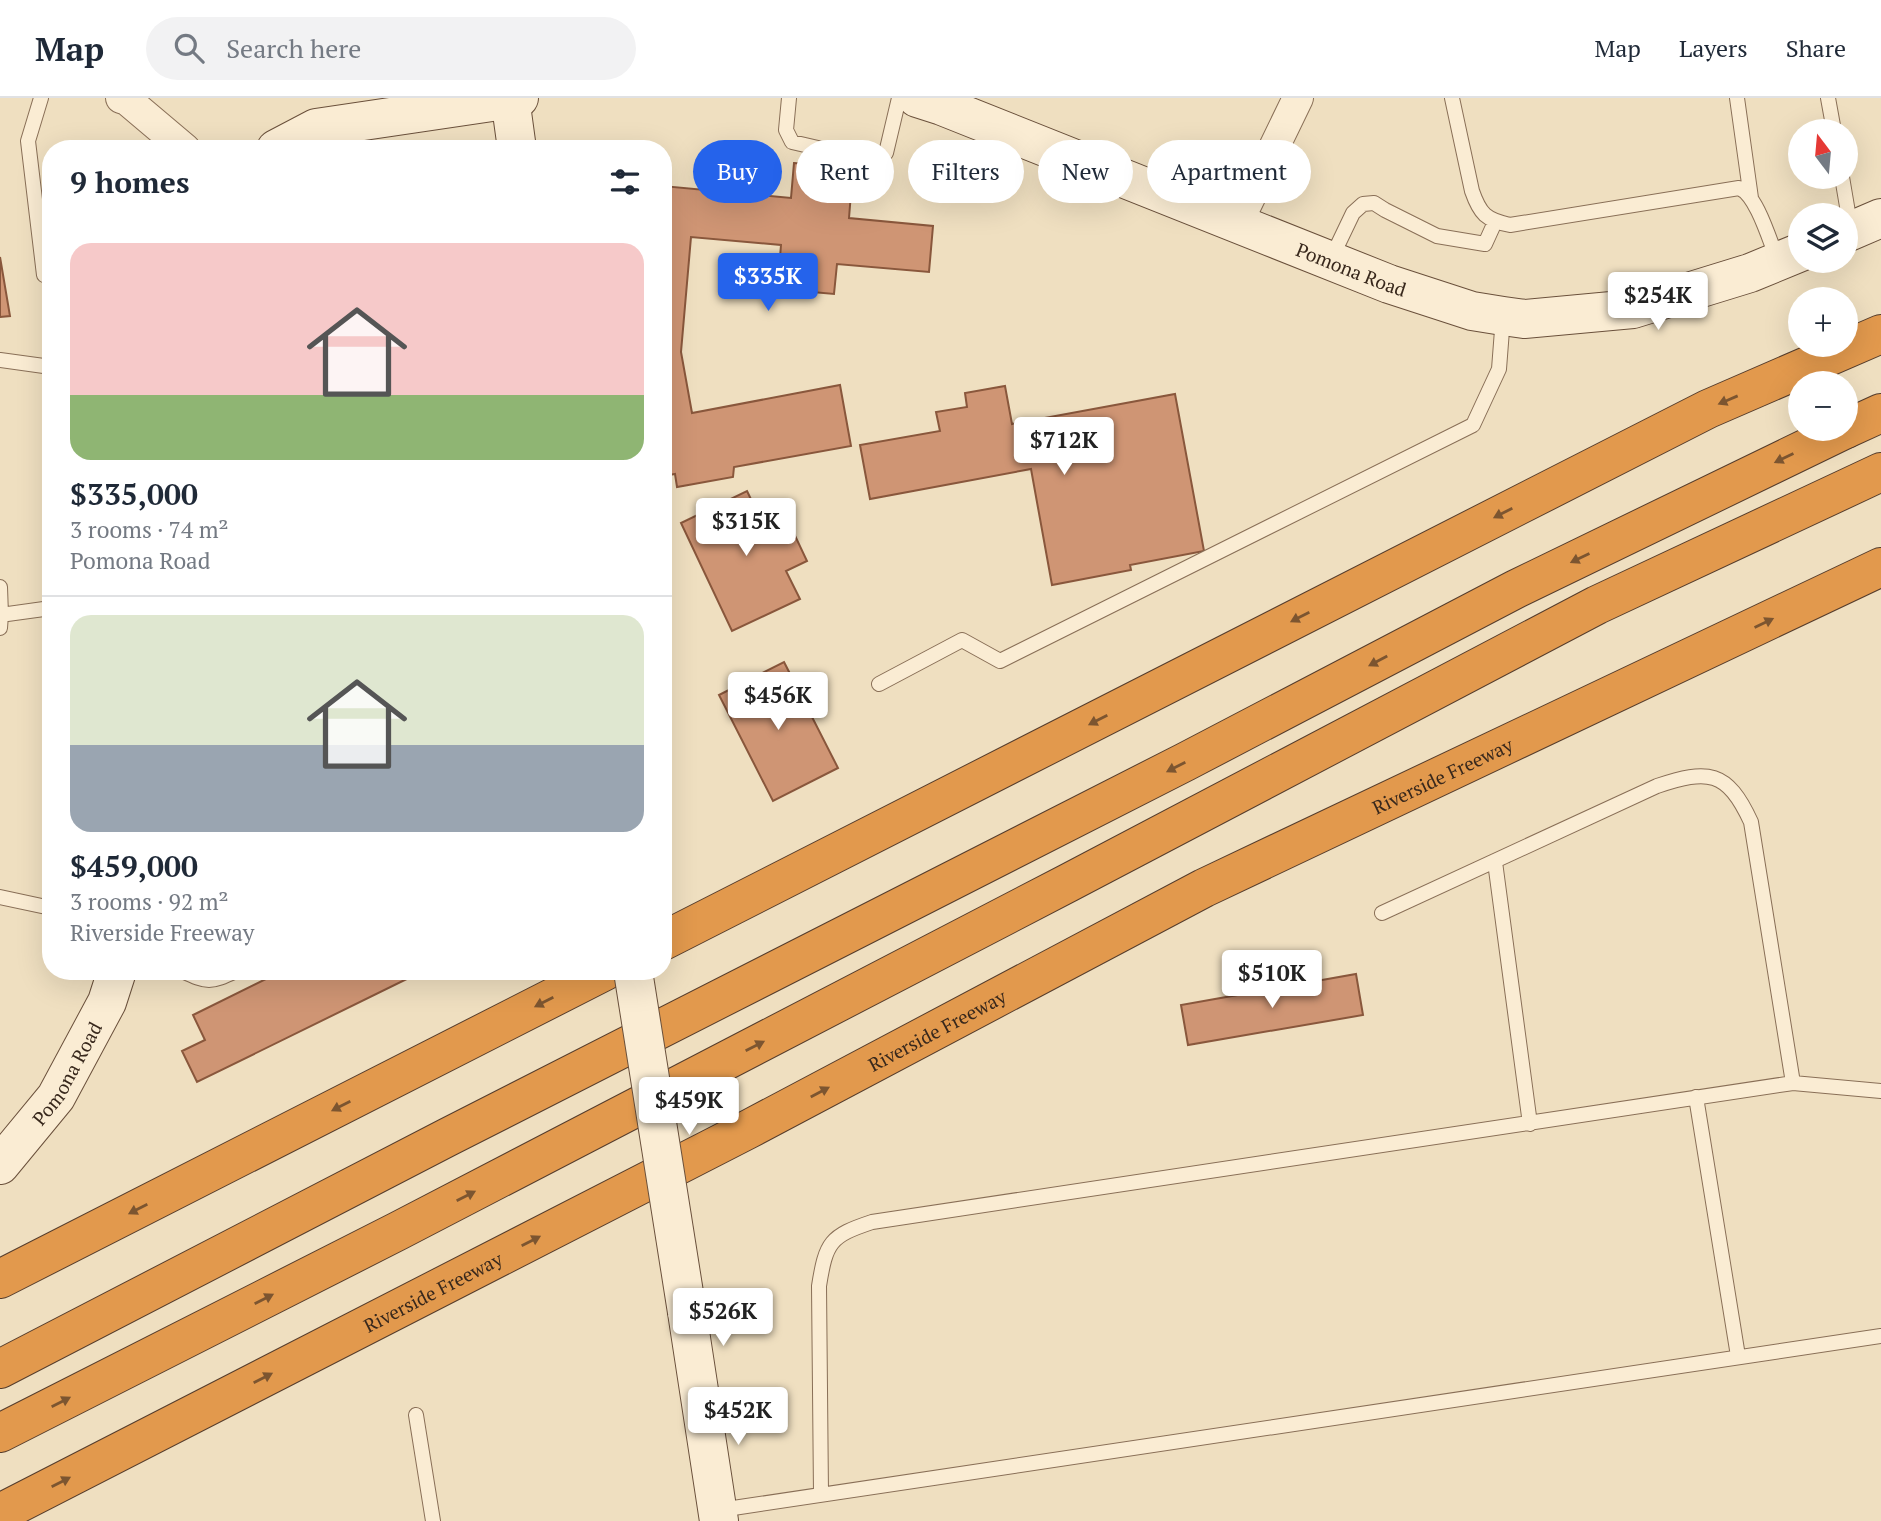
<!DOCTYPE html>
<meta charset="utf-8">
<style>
:root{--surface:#fff;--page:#f2f2f3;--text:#1f2937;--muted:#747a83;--line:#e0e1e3;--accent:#2563eb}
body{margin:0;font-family:"PT Serif",serif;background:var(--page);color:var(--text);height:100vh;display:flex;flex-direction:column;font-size:26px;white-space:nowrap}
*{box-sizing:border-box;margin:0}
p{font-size:23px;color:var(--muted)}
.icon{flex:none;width:38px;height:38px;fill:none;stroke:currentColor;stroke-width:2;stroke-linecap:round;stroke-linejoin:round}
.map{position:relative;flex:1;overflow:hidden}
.details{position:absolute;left:42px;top:42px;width:630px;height:840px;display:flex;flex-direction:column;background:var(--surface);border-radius:28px;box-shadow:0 7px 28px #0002}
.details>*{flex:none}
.top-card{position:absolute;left:693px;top:42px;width:665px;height:63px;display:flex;gap:14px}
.needle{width:46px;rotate:344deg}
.tools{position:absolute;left:1788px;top:21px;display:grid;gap:14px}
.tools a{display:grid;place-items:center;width:70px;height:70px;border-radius:50%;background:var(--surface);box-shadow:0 7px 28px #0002;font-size:35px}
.price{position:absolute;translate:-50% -60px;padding:0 16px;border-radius:7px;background:#fff;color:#222;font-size:23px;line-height:46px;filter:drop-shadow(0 2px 4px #0008)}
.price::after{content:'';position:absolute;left:50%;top:42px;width:21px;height:16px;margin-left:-10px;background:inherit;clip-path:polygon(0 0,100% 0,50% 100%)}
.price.selected{background:var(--accent);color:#fff}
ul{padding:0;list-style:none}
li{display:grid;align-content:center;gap:14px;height:371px;padding:0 28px}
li+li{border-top:2px solid var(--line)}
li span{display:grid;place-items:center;height:217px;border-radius:21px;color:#555}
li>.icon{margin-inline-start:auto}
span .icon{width:126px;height:126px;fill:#fffc;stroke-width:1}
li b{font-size:30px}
h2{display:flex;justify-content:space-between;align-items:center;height:84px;padding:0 28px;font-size:30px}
.tag{padding:0 24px;border-radius:32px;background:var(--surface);box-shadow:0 7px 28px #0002;font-size:24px;line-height:63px}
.tag.selected{background:var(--accent);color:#fff}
header{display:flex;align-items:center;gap:42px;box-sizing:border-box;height:98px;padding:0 35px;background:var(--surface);border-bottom:2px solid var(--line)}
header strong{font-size:33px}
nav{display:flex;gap:38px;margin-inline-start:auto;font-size:24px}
.search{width:490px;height:63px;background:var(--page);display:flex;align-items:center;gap:18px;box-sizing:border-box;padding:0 24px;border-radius:38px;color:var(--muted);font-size:26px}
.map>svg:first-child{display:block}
.building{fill:#cf9574;stroke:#89573c;stroke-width:2}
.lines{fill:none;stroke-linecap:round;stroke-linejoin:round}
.lane-casing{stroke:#896f57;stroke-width:16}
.street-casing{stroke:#896f57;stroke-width:32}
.secondary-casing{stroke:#6a503b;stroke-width:40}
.highway-casing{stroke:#563d2c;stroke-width:40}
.lane{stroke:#faecd3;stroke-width:14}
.street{stroke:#faecd3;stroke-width:30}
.secondary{stroke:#faecd3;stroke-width:38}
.highway{stroke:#e2994d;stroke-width:38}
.secondary-bridge-casing{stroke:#6a503b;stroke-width:40;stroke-linecap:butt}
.secondary-bridge{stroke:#faecd3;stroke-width:38}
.oneway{fill:#7c5530}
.labels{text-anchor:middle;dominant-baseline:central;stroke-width:6;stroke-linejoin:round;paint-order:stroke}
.street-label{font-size:19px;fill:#38281c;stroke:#f6e9d0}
</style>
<header>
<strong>Map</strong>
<div class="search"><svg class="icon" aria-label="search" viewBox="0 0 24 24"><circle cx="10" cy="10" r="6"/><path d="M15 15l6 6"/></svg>Search here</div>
<nav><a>Map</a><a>Layers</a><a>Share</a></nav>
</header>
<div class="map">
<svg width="1881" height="1423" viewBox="0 0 1881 1423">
<rect width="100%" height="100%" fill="#efdfc0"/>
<!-- building -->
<path class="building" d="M794,65l59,5 -4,50 84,8 -4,46 -92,-8 -3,30 -55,-5 -1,-7 3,-37 -90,-8 -10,115 11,61 148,-28 11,61 -117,21 -1,10 -56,10 -2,-13 -12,2v-290l128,12z
M0,159l10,59 -10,1z
M1005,288l7,38 163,-30 29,157 -74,14 1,5 -79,15 -21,-116 -161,30 -10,-54 80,-14 -4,-19 31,-5 -2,-14z
M747,393l12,25 22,-10 26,55 -21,10 14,28 -68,32 -51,-108z
M784,564l54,106 -65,33 -54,-106z
M282,873h141l-226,111 -15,-31 23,-11 -12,-25z
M1356,876l7,41 -175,30 -7,-40z"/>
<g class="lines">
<defs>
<path id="lane" d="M41,0l-13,43 16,134
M789,0l-3,32 6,12 82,19 12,-8 13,-55
M1452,0l20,93c8,23 14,29 38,34l229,-37c18,7 31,54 39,73
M1737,0l14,100
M1828,0l6,33
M1842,79l9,53
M1331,161l22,-46 10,-9 11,-1 11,7 52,26 48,8 10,-22
M0,262l51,7
M0,489l1,28 -1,13
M0,517l51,-7
M879,586l83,-44 38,21 473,-236 26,-56 4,-52
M1495,764l35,262
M0,799l51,11
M1382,815l275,-127c51,-17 70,-16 94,36l42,261
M182,873c26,12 28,12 54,0
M1696,999l42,259
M416,1317l17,106
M821,1396l-2,-208c7,-44 11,-50 53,-64l921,-139 88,8
M720,1412l1161,-174"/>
<path id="street" d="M121,0l6,2 58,49
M1237,126l61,-126"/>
<g id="secondary">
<path d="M510,0l7,51"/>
<path id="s1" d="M917,0l25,8 447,178 83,27 31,5 21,3 109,-10 117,-36 51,-21"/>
<path d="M276,51l40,-21 203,-30"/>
<path d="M1846,135l35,-15"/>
<path id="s2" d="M0,1067l56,-68 51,-95 10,-31"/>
<path d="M687,1214l32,209"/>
</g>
<g id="highway">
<path d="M1846,331l35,-16"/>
<path d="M663,843l1045,-532 173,-75"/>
<path d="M0,1181l605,-308"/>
<path d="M0,1271l448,-232 737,-375 331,-173 330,-160"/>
<path d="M0,1335l398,-202 670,-348 529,-278 284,-133"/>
<path id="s3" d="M0,1415l747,-383 457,-242 677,-321"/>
</g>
</defs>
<!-- lane casing -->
<use href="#lane" class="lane-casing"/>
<!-- street casing -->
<use href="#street" class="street-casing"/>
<!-- secondary casing -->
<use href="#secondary" class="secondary-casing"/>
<!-- highway casing -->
<use href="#highway" class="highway-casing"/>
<!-- lane -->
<use href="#lane" class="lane"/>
<!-- street -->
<use href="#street" class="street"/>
<!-- secondary -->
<use href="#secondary" class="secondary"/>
<!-- highway -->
<use href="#highway" class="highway"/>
<defs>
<path id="secondary-bridge" d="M633,873l54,341"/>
</defs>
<!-- secondary-bridge casing -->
<use href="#secondary-bridge" class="secondary-bridge-casing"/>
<!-- secondary-bridge -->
<use href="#secondary-bridge" class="secondary-bridge"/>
</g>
<!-- one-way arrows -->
<defs><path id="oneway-solid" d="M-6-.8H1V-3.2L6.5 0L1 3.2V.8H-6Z" transform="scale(1.75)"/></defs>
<g class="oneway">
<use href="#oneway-solid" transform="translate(1728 302) rotate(157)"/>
<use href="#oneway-solid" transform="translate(1784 360) rotate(154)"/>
<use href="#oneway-solid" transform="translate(1503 415) rotate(153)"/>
<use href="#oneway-solid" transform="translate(1580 460) rotate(154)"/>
<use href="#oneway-solid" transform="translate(1300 519) rotate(153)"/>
<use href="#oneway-solid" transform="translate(1764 525) rotate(-26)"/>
<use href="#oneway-solid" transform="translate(1378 563) rotate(152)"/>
<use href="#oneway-solid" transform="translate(1098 622) rotate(153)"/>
<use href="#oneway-solid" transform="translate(1176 669) rotate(153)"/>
<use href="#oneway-solid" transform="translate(544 904) rotate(153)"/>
<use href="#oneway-solid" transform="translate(755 948) rotate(-27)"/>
<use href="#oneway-solid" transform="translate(820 994) rotate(-28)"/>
<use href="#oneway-solid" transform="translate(341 1008) rotate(153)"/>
<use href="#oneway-solid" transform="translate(466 1098) rotate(-27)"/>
<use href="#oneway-solid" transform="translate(138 1111) rotate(153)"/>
<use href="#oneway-solid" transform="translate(531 1143) rotate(-27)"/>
<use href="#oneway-solid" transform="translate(264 1201) rotate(-27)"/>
<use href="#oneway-solid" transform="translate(263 1280) rotate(-27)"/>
<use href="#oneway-solid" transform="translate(61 1304) rotate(-27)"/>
<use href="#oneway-solid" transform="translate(61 1384) rotate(-27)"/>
</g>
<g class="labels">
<!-- street labels -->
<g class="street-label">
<text stroke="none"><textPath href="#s1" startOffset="467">Pomona Road</textPath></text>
<text stroke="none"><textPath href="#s3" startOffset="1620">Riverside Freeway</textPath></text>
<text stroke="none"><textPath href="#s3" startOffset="1054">Riverside Freeway</textPath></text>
<text stroke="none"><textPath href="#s2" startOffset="114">Pomona Road</textPath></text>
<text stroke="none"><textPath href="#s3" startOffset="486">Riverside Freeway</textPath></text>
</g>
</g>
</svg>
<div class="tools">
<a><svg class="needle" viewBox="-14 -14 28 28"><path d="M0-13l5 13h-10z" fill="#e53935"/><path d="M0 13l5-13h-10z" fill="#747a83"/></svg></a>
<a><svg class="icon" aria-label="layers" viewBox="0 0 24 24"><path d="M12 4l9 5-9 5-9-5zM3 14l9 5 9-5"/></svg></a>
<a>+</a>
<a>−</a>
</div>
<b class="price selected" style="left:768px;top:215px">$335K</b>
<b class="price" style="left:1658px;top:234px">$254K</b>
<b class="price" style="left:1064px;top:379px">$712K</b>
<b class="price" style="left:746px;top:460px">$315K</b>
<b class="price" style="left:778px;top:634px">$456K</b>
<b class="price" style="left:1272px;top:912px">$510K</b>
<b class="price" style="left:689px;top:1039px">$459K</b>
<b class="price" style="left:723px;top:1250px">$526K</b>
<b class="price" style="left:738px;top:1349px">$452K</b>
<div class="top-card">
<a class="tag selected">Buy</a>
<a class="tag">Rent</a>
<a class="tag">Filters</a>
<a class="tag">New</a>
<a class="tag">Apartment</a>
</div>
<section class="details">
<h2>9 homes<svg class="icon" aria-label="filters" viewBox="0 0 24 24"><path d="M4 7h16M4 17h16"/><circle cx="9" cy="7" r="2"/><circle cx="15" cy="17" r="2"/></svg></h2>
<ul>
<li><span style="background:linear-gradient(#f6c9c9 70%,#8fb573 0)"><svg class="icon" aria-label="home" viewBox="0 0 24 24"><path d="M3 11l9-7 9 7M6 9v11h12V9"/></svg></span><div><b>$335,000</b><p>3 rooms · 74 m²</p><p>Pomona Road</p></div></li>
<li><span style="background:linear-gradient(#dfe7d0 60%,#9aa5b1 0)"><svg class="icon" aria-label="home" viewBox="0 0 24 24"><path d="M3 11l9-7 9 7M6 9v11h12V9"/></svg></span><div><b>$459,000</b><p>3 rooms · 92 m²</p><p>Riverside Freeway</p></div></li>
</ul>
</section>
</div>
